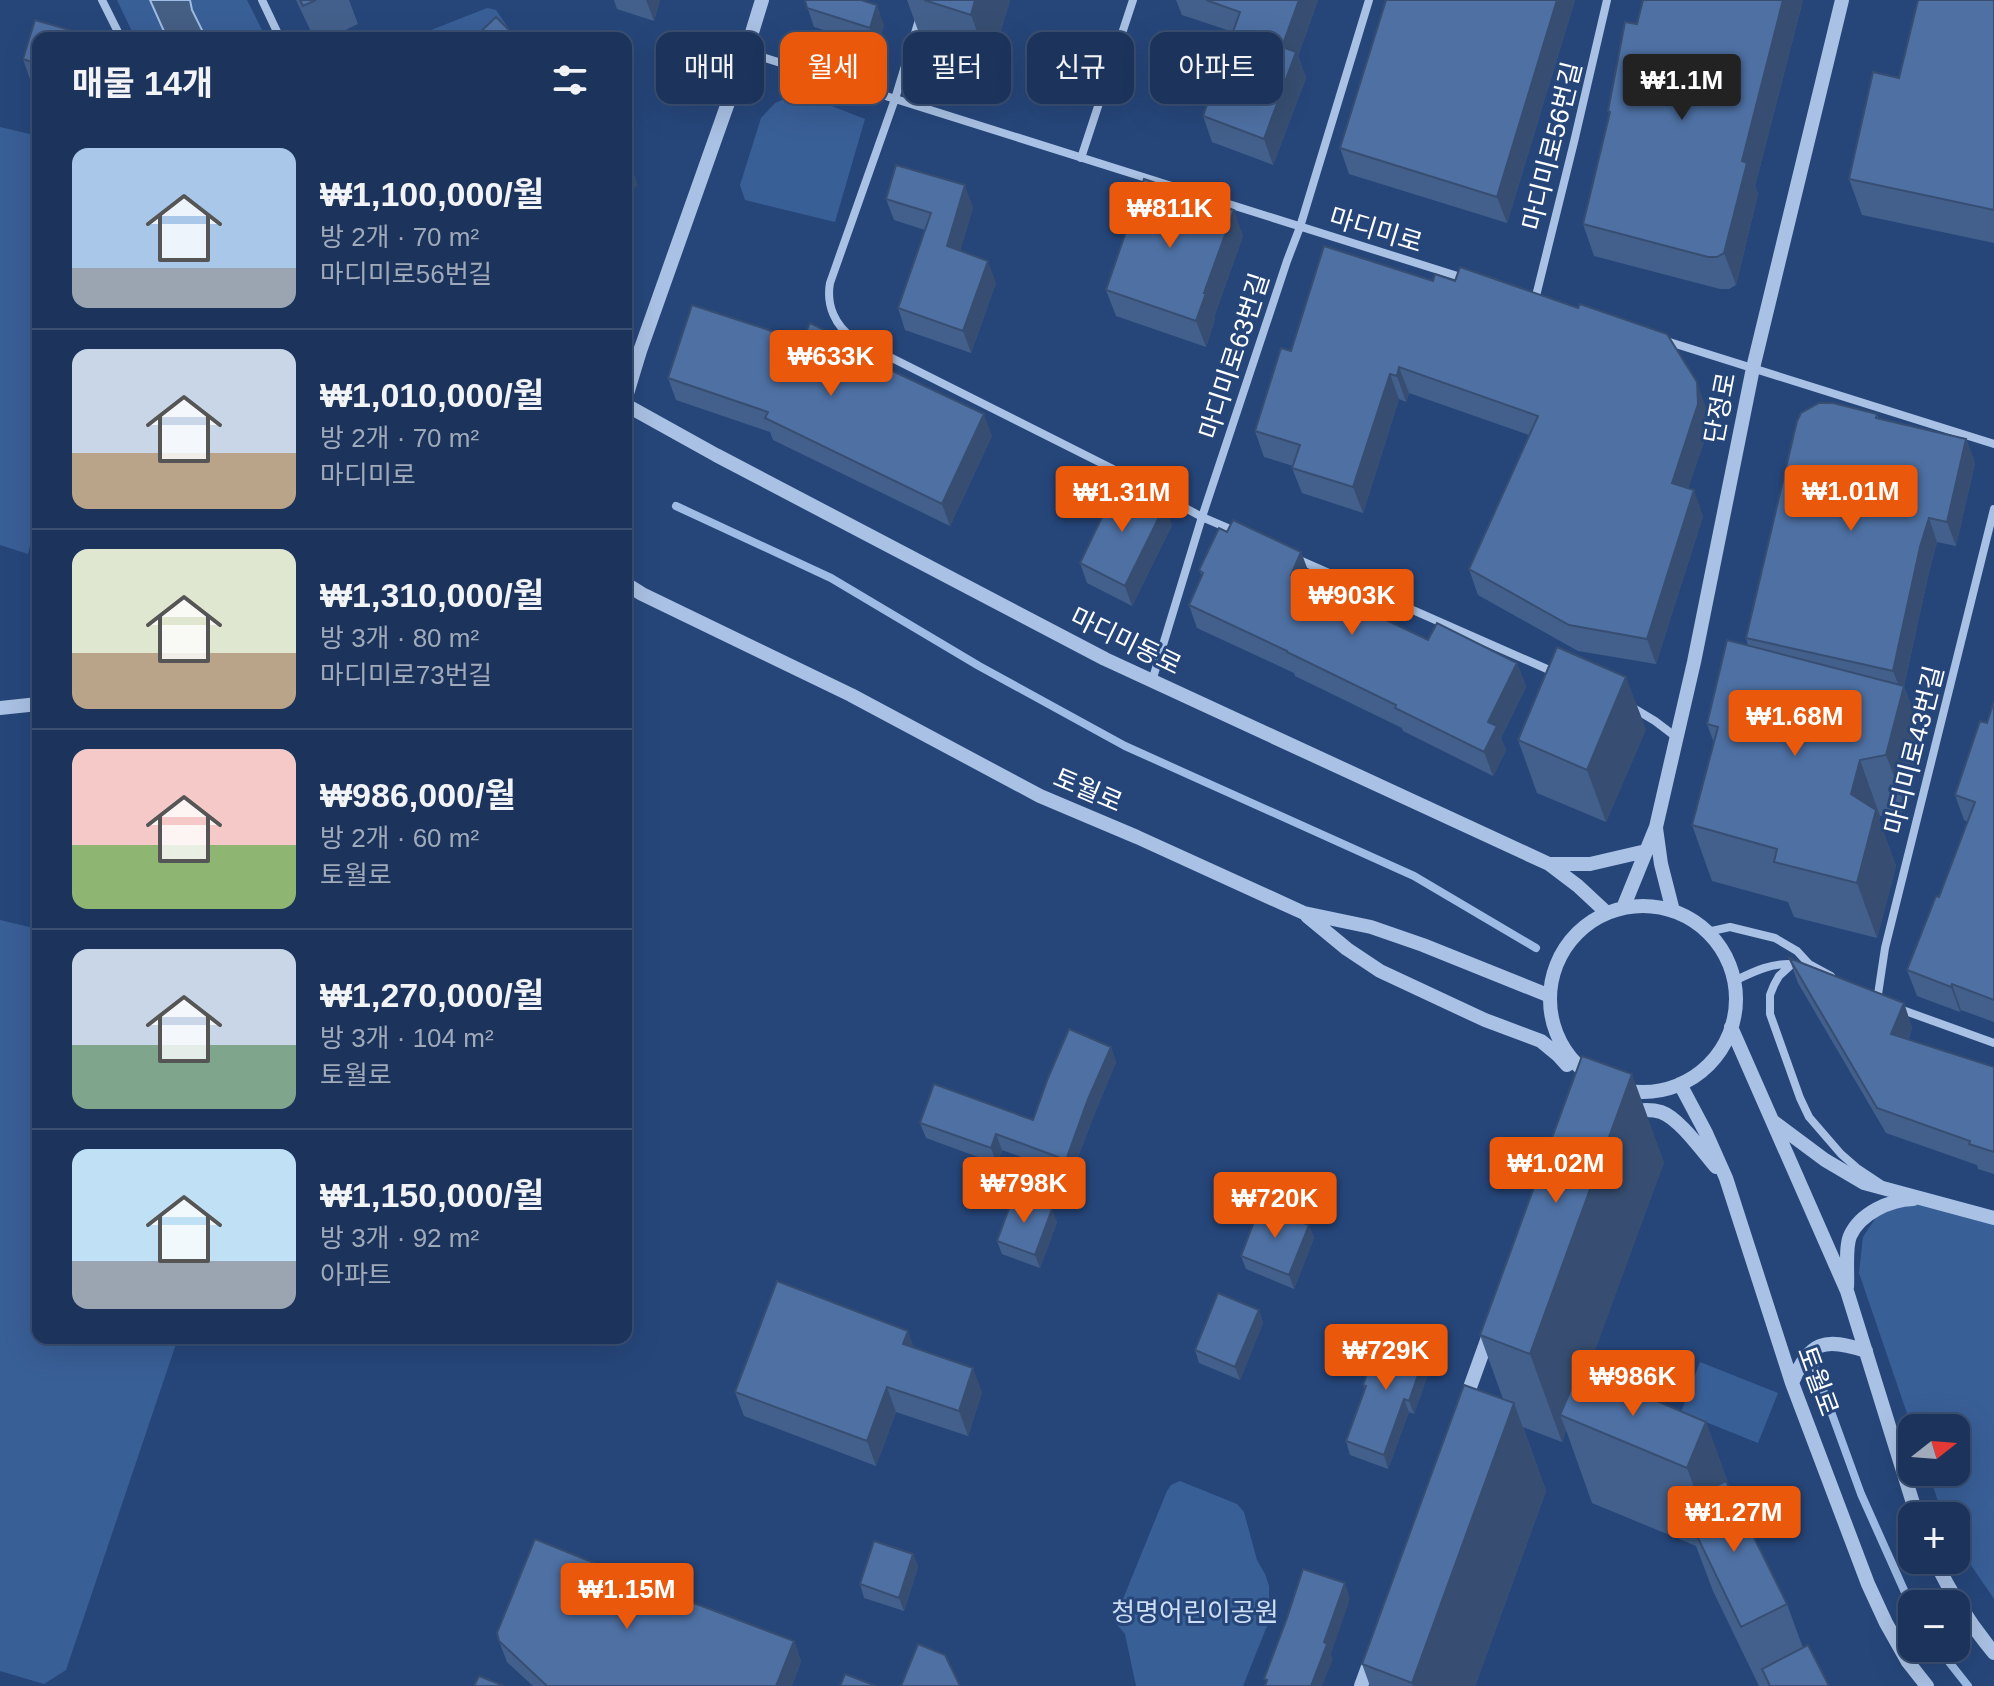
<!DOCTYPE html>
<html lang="ko">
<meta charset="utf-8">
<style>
:root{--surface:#1c345c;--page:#253c62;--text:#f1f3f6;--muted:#a0aabb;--line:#3a4f72;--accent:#ea580c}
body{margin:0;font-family:Arial,"Noto Sans KR",sans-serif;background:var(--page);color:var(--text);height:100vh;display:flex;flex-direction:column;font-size:30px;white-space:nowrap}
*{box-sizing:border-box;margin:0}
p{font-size:26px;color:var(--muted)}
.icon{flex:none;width:44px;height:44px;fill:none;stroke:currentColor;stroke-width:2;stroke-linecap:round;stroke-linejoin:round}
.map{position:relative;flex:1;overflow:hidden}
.side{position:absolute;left:32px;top:32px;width:600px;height:1312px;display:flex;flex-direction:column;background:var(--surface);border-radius:16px;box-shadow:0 8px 32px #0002,0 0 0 2px var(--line)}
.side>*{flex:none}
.guide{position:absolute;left:656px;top:32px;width:760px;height:72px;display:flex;gap:16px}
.needle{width:52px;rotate:73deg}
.fabs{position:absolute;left:1898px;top:1414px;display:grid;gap:16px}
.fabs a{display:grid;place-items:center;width:72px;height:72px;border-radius:16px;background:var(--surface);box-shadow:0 8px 32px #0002,0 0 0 2px var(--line);font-size:40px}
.price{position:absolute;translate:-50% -68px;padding:0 18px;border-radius:8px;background:var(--accent);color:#fff;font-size:26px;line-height:52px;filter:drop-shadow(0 2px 4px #0008)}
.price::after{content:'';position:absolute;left:50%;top:48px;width:24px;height:18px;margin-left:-12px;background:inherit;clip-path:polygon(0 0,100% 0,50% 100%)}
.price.active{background:#222;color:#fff}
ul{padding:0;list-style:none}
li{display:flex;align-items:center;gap:24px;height:200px;padding:0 40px}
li+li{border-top:2px solid var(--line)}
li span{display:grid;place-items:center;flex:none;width:224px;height:160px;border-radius:16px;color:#555}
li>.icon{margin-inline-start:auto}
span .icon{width:96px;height:96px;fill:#fffc;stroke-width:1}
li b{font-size:34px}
h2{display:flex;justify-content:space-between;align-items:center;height:96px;padding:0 40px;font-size:34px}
.tag{padding:0 28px;border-radius:16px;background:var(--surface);box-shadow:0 8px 32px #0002,0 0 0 2px var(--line);font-size:28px;line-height:72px}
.tag.active{background:var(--accent);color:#fff}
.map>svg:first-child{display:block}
.green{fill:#395f97}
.water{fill:#455e84;stroke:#9dbbe4;stroke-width:2}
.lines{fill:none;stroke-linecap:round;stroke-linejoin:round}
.stream{stroke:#9dbbe4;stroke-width:8}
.minor{stroke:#a9c1e4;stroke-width:8}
.tertiary{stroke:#a9c1e4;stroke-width:14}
.wall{fill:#43608c}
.shaded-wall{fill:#374e72}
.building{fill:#4e70a3;stroke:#374e72;stroke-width:2}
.labels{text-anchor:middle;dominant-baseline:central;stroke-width:6;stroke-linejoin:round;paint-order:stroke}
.street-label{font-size:26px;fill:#fff;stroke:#26467a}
.park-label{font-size:26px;fill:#cbdcf3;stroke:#26467a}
</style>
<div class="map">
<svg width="1994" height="1686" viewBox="0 0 1994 1686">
<rect width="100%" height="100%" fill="#26467a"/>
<!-- green -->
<path class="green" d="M117,0h130l19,38h-131z
M487,8l9,2 15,22v6h-93l8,-6z
M806,96l59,23 -30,103 -90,-22 -5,-15 21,-67 14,-15 14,-6z
M0,127l38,9v393h-4l-6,25 -28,-9z
M0,920l38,9v409h140l-112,332 -22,14 -44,-13z
M1914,1203l80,16v380l-38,-56v-27h-13l-15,-44h28v-44h-44l-53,-155 4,-36 14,-21 10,-7z
M1700,1362l78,31 -20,50 -77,-31z
M1180,1481l57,23 7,8 13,48 8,14 4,12v35l-26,65h-107l-11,-52 -11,-13 53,-130 4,-6z"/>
<!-- water -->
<path class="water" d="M150,0h40l2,10 14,28h-39z"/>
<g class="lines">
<!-- stream -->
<path class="stream" d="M676,506l155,72 148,88 146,80 289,130 122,72
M1813,1362l48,132 51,114
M1938,1648l30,38"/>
<!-- minor -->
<path class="minor" d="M102,0l19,38
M262,0l18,38
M925,0l-30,99 -65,184c-4,22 5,43 24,56l263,132 85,46 35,15
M746,52l721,227
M1081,158l52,-158
M1535,300l39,-158 33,-142
M1663,340l331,104
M1297,559l259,114
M1152,681l50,-164 85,-256 13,-34 69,-227
M1630,706l25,15 21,16
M1707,932l23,-5 45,11 22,13 12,13 22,12
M1792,964l-13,12 -5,9 -4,10v19l30,84 9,19 32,37 16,14 24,16
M1734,981c19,-9 36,-18 58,-17
M1877,1001l8,-53 109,-439
M1897,1008l97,35"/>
<!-- tertiary -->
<path class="tertiary" d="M626,397l14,-46 106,-299 16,-52
M626,405l90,50 389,204 444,205 29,22 29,27
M626,584l16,10 209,101 189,101 97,41 167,76 67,14 52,18 127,51
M0,708l38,-4
M1656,828l5,36 12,47
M1549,864h41l56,-13
M1550 999a93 93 0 1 1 186 0a93 93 0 1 1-186 0Z
M1623,908l33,-81 38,-165 59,-294 89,-368
M1307,916l40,33 33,22 105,49 56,21 17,14 9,10
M1731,1027l116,264 70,225
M1680,1084l26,49 20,45 66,205 76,201 18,39 22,39 19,24
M1629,1112c10,-2 22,-3 32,0 18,6 42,40 55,55
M1774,1122l51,38 39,23 130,35
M1847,1287c1,-14 -2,-39 3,-51 10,-23 40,-36 63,-37
M1792,1383c18,-42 32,-46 74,-32
M1464,1404l27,-75
M1935,1560c16,35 35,64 59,93
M1361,1686l11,-30"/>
</g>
<!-- wall -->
<path class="wall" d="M296,0h53l9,24 -29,14h-15z
M614,0h46l-6,21 -37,-12z
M805,0l79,25 -7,22 -63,-20z
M907,0h103l-20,67 -66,-20z
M1176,0h142l-20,56 8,22 -33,87 -61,-23 -9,-26 30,-84 -51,-17z
M1386,0h189l-68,223 -158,-49 -9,-26z
M1643,0h160l-48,186 3,8 -22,91 -7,4h-9l-126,-33 -11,-32 27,-109 -2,-4 29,-87z
M1994,0v243l-132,-28 -13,-36 50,-101z
M38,38v49l-6,-2 -9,-26z
M886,199l87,8 -13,44 36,32 -25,70 -66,-23 -7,-22 27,-78 -31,-10z
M1243,236l-29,81 1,2 -9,28 -90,-31 -10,-26z
M1291,351l415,57 2,22 -20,58 15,28 -47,148 -78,-13 -100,-56 -9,-26 60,-134 -120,-42 -3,9 -7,-3 -36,114 -61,-20 -10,-25 1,-2 -29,-9 -9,-26z
M893,371l99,65 -42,90 -177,-86 -3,-8 -94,-32 -8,-22z
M1877,414l2,5 87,20 9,24 -19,83 -19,-4 -8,30 -25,114 20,56 -17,69 -27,5 -1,4 17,46 -19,72 -83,-21 -6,-15 -76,-21 -20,-56 22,-82 -7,-19 41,-78 -2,-8z
M1172,525l-40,81 -45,-23 -7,-20z
M1227,532l74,20 9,24 -3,6 121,58 89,23 9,24 -25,51 5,12 -13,26 -90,-45 -1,-3 -107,-52 -1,-3 -97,-45 -8,-23 13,-29 -3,-6z
M1994,701v321l-33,-12 -1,2 -43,-16 -10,-26 32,-73 29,-75 -4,-2 -9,-25 32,-72z
M1646,729l-40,93 -69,-29 -19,-53z
M1789,958l115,45 8,25 -4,12 86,27v-1v108l-16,-5 -1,-4 -91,-32 -88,-150z
M1111,1047l5,15 -22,53 -23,60 -69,-25 -5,14 -71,-26 -6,-15 113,-3z
M1664,1162l-77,209 119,51 23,64 58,118 16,44 26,38h-70l-46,-95 -17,-45 -104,-43 -26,-73 -4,12 -39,-15 23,64 -71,195h-105l-8,-22 141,-265 -23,-64z
M1057,1222l-17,46 -38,-14 -5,-13z
M1309,1225l5,13 -20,51 -48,-20 -5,-13z
M1259,1310l4,13 -23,57 -41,-17 -4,-13z
M914,1348l68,44 -14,44 -72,-24 -20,54 -132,-50 -9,-24z
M1432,1363l-18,51 -5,-2 -21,57 -38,-14 -4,-14 19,-52 -2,-4z
M913,1554l5,13 -14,44 -40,-13 -4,-14z
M678,1597l116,44 7,20 -9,25h-259l-26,-24 -8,-21z"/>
<!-- shaded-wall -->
<path class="shaded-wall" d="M646,0h14l-6,21z
M975,0h35l-20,67 -19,-52z
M1299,0h19l-20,56 8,22 -33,87 -9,-26 18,-92z
M1557,0h18l-68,223 -10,-26z
M1783,0h20l-48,186 3,8 -22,91 -12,-32 18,-92z
M877,5l7,20 -7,22 -7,-19z
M626,152l12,33 -12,12z
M965,185l8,22 -18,61 -8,-22z
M1234,210l9,26 -29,81 1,2 -9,28 -10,-26 8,-28z
M988,261l8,22 -25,70 -8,-22z
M1399,367l10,26 -3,9 -9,-26z
M1390,374l9,25 -36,114 -10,-26z
M1697,382l9,26 2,22 -27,79 -9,-26z
M984,414l8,22 -42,90 -8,-22z
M1966,439l9,24 -19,83 -9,-24z
M1694,490l9,26 -47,148 -9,-25z
M1165,505l7,20 -40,81 -7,-20z
M1929,518l8,24 -8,30 -25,114 20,56 -17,69 -21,-56 16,-61 -9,-23 27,-124z
M1301,552l9,24 -10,22 -9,-23z
M1517,663l9,24 -25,51 5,12 -13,26 -9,-24 4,-30z
M1626,677l20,52 -40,93 -19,-52z
M1860,760l20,56 -1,4 17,46 -19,72 -20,-55 -6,-89z
M1952,984l9,26 -1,2 -9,-25z
M1904,1003l8,25 -12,31 -9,-25z
M1111,1047l5,15 -22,53 -23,60 -5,-15 22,-61z
M1632,1074l32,88 -94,257 -10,-4 6,15 -4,12 -32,-88z
M996,1134l6,16 -5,14 -6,-16z
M1052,1209l5,13 -17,46 -5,-13z
M1309,1225l5,13 -20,51 -5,-14z
M1259,1310l4,13 -23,57 -5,-13z
M908,1331l9,24 -14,-11z
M1427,1349l5,14 -18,51 -5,-13z
M973,1368l9,24 -14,44 -9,-25z
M887,1387l9,25 -20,54 -9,-25z
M1404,1399l5,13 -21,57 -4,-14z
M1514,1403l32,88 -71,195h-62l-1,-3z
M1706,1422l32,88 -19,46 -32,-88z
M913,1554l5,13 -14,44 -5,-13z
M1345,1583l5,16 -19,55 2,5 -11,27h-11l13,-44z
M794,1641l7,20 -9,25h-16z"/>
<!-- building -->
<path class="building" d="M300,0h16l-13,6z
M805,0h56l16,5 -7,23 -63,-20z
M924,0h51l-4,15z
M1206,0h93l-17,47 14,5 -32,87 -61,-23 37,-104z
M1386,0h171l-60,197 -157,-49z
M1643,0h140l-41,161 5,2 -23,90 -7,4h-9l-125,-33 27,-112 -2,-1 17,-89 12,2z
M1918,0h76v210l-145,-31 24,-107 26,6z
M496,17l21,21h-43z
M35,20l35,10 4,8h-36v26l-15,-5z
M896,165l69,20 -18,61 41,15 -25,70 -65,-23 33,-95 -45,-14z
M1144,179l90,31 -30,83h2l-10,28 -90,-31z
M1324,246l109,35 2,-7 20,7 5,-14 118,41 2,-4 87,30 30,48 1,22 -26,79 22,7 -47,149 -78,-14 -100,-56 69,-153 -139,-49 -2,9 -7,-2 -37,113 -61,-19 8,-23 -45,-14 26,-83 10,3z
M692,305l110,36 8,-18 79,38 -3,7 98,46 -42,90 -177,-86 3,-6 -100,-34z
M1819,403h14l44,11 -1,4 90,21 -19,83 -18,-4 -9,29 -27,124 -147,-33 51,-217 4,-8z
M1119,482l46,23 -40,81 -45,-23z
M1233,520l68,32 -10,23 137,65 9,-17 80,40 -29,59 9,4 -13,26 -89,-44 1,-3 -109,-53v-1l-98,-46 14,-32 -4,-3 20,-42 8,4z
M1727,640l177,46 -18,69 -26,5 -9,34 25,16 -19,73 -83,-21 3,-13 -85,-24 26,-98 -11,-3z
M1557,647l69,30 -39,93 -69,-30z
M1994,701v299l-42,-16 -1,3 -44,-17 29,-74 3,1 36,-95 -20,-7 25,-74 7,2z
M1789,958l115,45 -13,31 103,33v-1v86l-25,-8 1,-3 -93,-33z
M1069,1029l42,18 -23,52 -22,61 -70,-26 -5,14 -71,-25 14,-39 99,36 15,-42z
M1582,1056l50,18 -102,280 -50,-19z
M1014,1195l38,14 -17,46 -38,-14z
M1260,1206l49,19 -20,50 -48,-19z
M777,1281l131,50 -5,13 70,24 -14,43 -72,-24 -20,54 -132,-49z
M1218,1293l41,17 -24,57 -40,-17z
M1381,1333l46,16 -18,52 -5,-2 -20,56 -38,-14 20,-55 -3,-1z
M1580,1368l126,54 -19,46 -127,-53z
M1464,1385l50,18 -102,280 -50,-19z
M1726,1481l61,123 -46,23 -60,-124z
M535,1539l143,58 116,44 -18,45h-229l-48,-45 -2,-8z
M874,1541l39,13 -14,44 -39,-14z
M1303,1569l42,14 -21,59 3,2 -16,42h-46l2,-6 -3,-1 23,-61z
M918,1644l27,11 15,31h-59z
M1808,1645l21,41h-59l-8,-17z
M845,1674l31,12h-36z
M479,1676l25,10h-30z"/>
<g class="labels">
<!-- street labels -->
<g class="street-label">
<text transform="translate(1552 146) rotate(-76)">마디미로56번길</text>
<text transform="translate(1376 230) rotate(17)">마디미로</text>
<text transform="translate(1234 356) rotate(-72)">마디미로63번길</text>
<text transform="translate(1720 408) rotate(-79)">단정로</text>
<text transform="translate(1126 641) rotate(26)">마디미동로</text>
<text transform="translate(1914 750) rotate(-76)">마디미로43번길</text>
<text transform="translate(1088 790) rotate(23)">토월로</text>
<text transform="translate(1818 1381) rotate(70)">토월로</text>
</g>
<!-- park labels -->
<g class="park-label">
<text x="1195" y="1612">청명어린이공원</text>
</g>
</g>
</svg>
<div class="fabs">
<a><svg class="needle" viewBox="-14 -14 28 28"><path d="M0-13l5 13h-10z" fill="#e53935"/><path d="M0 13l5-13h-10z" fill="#a0aabb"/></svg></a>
<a>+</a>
<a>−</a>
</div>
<b class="price active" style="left:1682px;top:122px">₩1.1M</b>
<b class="price" style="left:1170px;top:250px">₩811K</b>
<b class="price" style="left:831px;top:398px">₩633K</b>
<b class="price" style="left:1851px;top:533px">₩1.01M</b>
<b class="price" style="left:1122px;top:534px">₩1.31M</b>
<b class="price" style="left:1352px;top:637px">₩903K</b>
<b class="price" style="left:1795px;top:758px">₩1.68M</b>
<b class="price" style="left:1556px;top:1205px">₩1.02M</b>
<b class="price" style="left:1024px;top:1225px">₩798K</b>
<b class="price" style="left:1275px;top:1240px">₩720K</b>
<b class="price" style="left:1386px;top:1392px">₩729K</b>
<b class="price" style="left:1633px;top:1418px">₩986K</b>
<b class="price" style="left:1734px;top:1554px">₩1.27M</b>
<b class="price" style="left:627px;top:1631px">₩1.15M</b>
<div class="guide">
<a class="tag">매매</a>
<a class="tag active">월세</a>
<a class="tag">필터</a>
<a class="tag">신규</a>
<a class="tag">아파트</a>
</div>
<section class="side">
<h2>매물 14개<svg class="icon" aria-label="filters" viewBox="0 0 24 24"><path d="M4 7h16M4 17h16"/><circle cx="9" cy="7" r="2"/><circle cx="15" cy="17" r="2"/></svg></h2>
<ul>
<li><span style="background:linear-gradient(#a9c7e8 75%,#9aa5b1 0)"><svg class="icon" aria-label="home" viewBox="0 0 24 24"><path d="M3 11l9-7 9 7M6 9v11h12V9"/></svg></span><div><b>₩1,100,000/월</b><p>방 2개 · 70 m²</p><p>마디미로56번길</p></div></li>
<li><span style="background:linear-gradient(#c9d6e8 65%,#b9a48a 0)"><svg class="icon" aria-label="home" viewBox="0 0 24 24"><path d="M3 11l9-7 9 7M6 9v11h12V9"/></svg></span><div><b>₩1,010,000/월</b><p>방 2개 · 70 m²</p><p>마디미로</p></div></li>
<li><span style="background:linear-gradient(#dfe7d0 65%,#b9a48a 0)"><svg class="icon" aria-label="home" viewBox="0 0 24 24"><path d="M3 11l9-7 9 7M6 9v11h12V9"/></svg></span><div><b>₩1,310,000/월</b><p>방 3개 · 80 m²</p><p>마디미로73번길</p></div></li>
<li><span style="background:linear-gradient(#f6c9c9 60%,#8fb573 0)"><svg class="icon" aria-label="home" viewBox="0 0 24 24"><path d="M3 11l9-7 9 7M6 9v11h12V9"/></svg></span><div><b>₩986,000/월</b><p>방 2개 · 60 m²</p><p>토월로</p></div></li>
<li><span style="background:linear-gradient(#c9d6e8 60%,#7fa58c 0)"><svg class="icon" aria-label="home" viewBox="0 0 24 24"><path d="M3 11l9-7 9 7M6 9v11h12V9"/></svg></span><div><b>₩1,270,000/월</b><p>방 3개 · 104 m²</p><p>토월로</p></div></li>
<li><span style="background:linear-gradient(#bfe0f5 70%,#9aa5b1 0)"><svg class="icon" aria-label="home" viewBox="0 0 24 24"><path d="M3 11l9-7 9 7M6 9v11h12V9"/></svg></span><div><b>₩1,150,000/월</b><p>방 3개 · 92 m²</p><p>아파트</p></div></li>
</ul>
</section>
</div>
